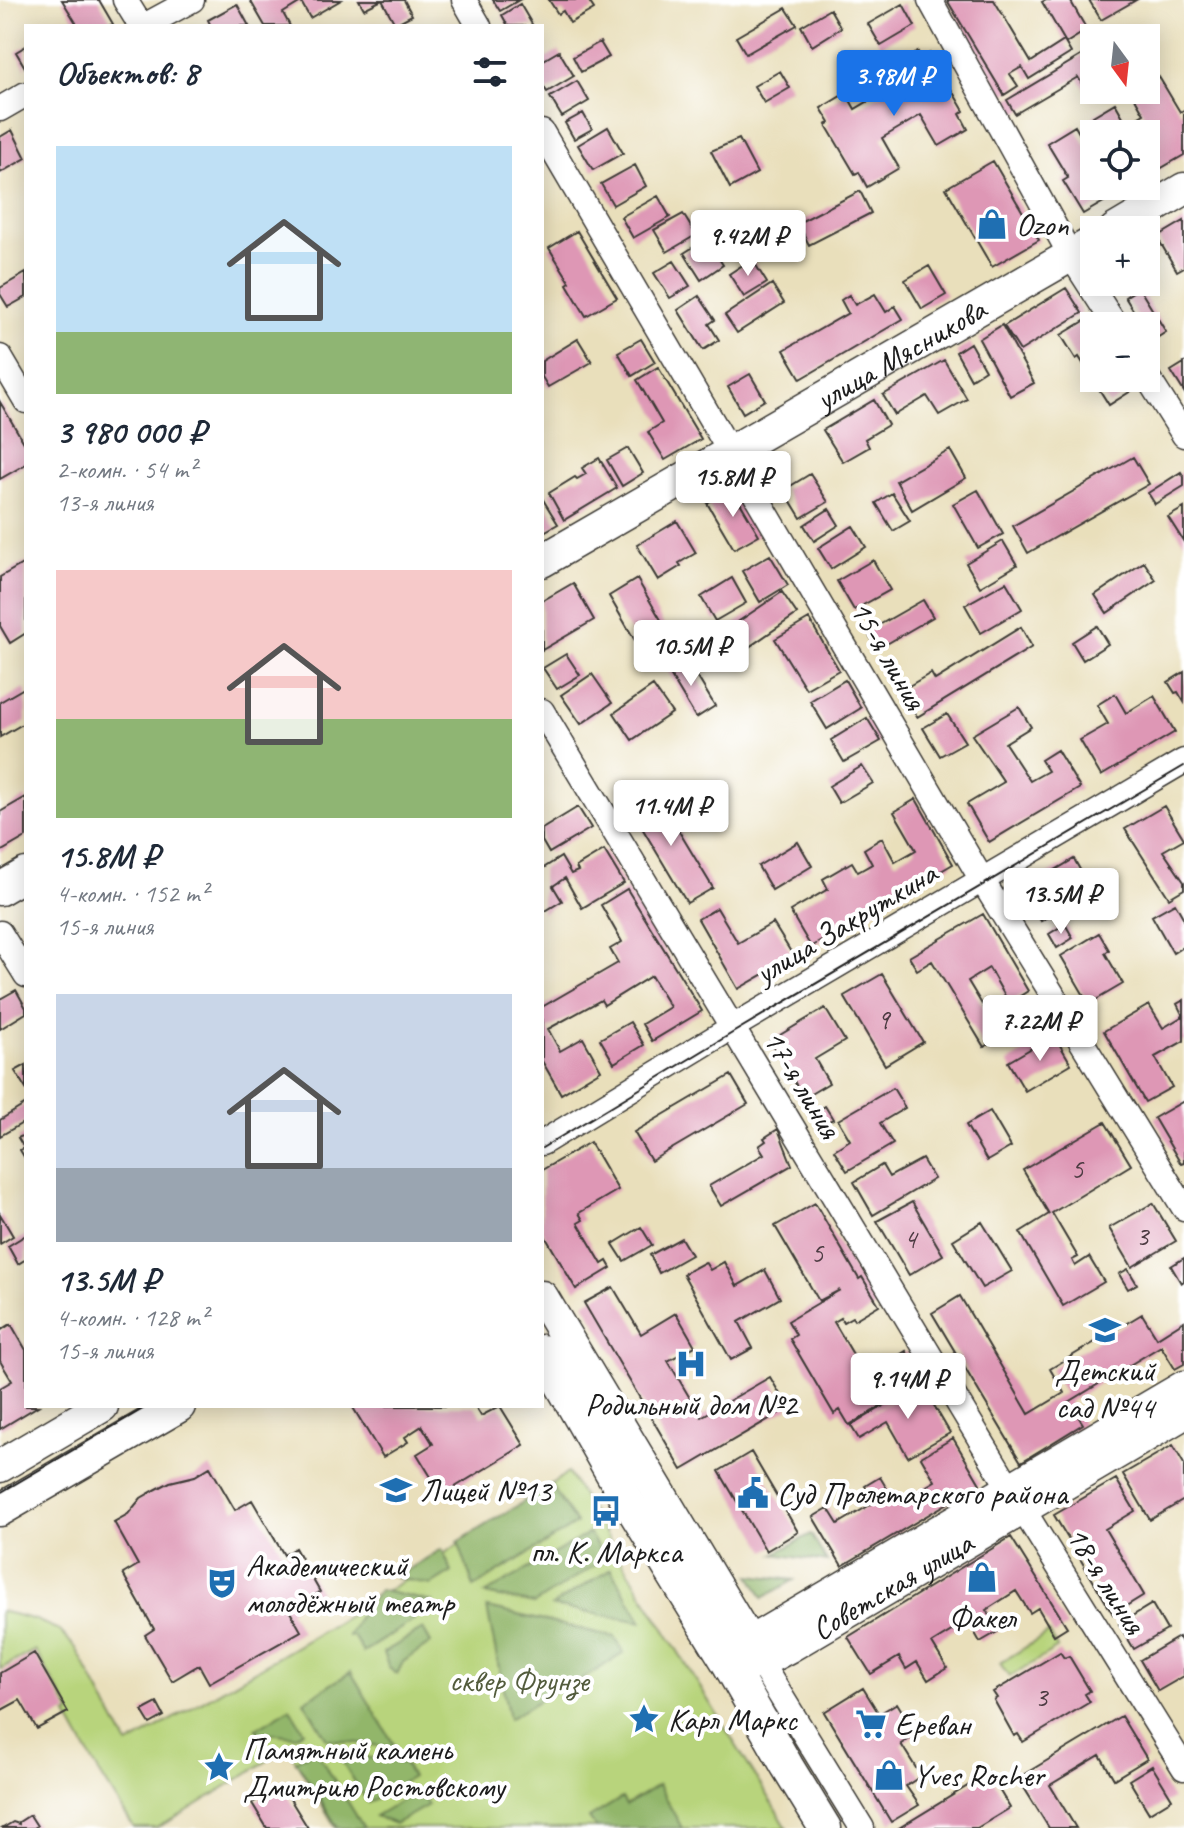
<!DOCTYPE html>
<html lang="ru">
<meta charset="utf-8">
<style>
:root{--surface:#fff;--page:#f6f6f7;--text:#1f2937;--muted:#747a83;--accent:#1a73e8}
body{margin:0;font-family:Caveat,sans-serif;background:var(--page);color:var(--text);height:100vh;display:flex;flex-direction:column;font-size:30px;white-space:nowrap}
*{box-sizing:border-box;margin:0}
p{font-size:26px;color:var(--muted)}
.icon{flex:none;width:44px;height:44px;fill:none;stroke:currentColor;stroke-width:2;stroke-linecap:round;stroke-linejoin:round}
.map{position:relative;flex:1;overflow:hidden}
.side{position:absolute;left:24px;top:24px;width:520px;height:1384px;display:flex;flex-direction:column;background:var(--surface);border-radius:0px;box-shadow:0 4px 20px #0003}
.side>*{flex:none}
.needle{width:52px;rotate:165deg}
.tools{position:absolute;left:1080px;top:24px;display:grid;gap:16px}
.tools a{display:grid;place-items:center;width:80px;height:80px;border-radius:0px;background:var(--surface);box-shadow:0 4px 20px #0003;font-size:40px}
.price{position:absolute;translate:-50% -68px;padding:0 18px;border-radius:8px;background:#fff;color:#222;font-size:26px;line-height:52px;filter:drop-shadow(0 2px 4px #0008)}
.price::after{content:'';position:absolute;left:50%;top:48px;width:24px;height:18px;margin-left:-12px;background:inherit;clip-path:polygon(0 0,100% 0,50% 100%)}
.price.on{background:var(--accent);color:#fff}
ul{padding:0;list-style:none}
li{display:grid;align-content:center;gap:16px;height:424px;padding:0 32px}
li span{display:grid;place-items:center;height:248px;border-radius:0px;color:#555}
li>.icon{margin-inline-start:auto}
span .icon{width:144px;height:144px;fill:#fffc;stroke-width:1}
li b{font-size:34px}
h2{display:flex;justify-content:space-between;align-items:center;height:96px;padding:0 32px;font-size:34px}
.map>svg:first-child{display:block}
.green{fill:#b8d47b;stroke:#6a784c;stroke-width:2}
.forest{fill:#92b66b;stroke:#576944;stroke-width:2}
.building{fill:#de97b5}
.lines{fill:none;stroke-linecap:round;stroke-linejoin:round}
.minor-casing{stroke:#3b3934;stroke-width:27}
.major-casing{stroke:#3b3934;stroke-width:35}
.minor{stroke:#fff;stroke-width:24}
.major{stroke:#fff;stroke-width:32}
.tram{stroke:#1c1c1c;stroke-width:2}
.labels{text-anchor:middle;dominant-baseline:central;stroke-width:8;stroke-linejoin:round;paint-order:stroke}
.number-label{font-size:28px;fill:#4c3b42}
.poi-label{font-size:32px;fill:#1c1c1c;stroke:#fff;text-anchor:start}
.street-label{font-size:32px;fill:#1c1c1c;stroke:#fff}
.park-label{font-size:32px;fill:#535c3d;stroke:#fff}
</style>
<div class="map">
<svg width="1184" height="1828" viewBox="0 0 1184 1828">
<rect width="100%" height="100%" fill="#fff"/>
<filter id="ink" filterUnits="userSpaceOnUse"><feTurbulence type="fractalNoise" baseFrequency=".0125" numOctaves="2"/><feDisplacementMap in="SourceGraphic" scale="16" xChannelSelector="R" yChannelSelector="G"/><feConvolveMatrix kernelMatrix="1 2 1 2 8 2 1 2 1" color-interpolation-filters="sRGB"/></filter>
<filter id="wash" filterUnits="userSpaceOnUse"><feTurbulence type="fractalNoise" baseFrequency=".006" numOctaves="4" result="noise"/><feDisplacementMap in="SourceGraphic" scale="32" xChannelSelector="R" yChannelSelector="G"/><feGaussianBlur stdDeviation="1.8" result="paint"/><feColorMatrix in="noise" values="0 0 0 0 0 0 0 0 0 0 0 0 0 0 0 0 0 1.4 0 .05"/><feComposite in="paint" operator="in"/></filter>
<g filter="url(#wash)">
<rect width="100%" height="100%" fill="#e9dfbb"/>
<!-- green -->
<path class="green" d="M568,1473l219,355h-451l-48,-80 -109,68 -23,12h-22l-40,-64 -27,-49 4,-2 -36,-63 -35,19v-58l36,9 23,10 17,18 52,97 225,-132z
M1049,1633l9,15 -49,29 -9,-14z"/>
<!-- forest -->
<path class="forest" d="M551,1485l25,39 -102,63 -16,-45z
M589,1533l16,26 -71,45 -49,-10z
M811,1534l16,28 -53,-8z
M442,1549l10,23 -21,13 -35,-8z
M611,1569l31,53 -90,-16z
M750,1575l44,5 -31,18z
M379,1590l53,12 -20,13 2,5 -51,32 -10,-16h-5l11,-20z
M487,1608l128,29 9,16 -64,40 -2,-4 -49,30z
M423,1629l8,14 -28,19 -6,12 -8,-6 -6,-15z
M351,1672l45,76 -69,-9 -23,-38z
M290,1708l14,23 -9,5 -37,-4 -2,-3z
M315,1749l49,79h-26l-42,-67z
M337,1753l67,10 8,14 -44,26z
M658,1785l24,43h-86l-7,-10 33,-20 4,7z
M419,1790l9,15 -33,19 -20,-8z"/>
<g id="blocks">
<!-- building -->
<path class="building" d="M62,0h37l14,24 -4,2h-31z
M250,0h91l-31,18 -9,-16 -18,11 7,13h-25z
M359,0h23l-18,9z
M382,0h22l8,15 -17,9z
M493,0h26l-19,11z
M549,0h39l6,9 -24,14 -7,-12 -5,3z
M947,0h47l37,62 33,-21 7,12 -42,26 -7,-12 -12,7 8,12 -14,9z
M1046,0h24l17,30 -21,13 -24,-41z
M1089,0h47l-35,20z
M237,4l12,22h-38l-3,-6z
M520,4l13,22h-25l-6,-11z
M903,4l12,22 -34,20 -13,-22z
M786,8l11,17 -51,29 -10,-17z
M830,9l11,19 -29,18 -11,-20z
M600,42l9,15 -28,15 -8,-15z
M26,46v23l-10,-17z
M1094,48v42h5l-10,6 -11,-19 -63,37 -8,-14z
M559,51l15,25 -27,16 -5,-8v-23z
M918,52l3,6 9,-5 34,58 -4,3 8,15 -29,17 -18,-31 -39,23 17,30 -32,19 -8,-15 -4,2 -29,-49 4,-2 -9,-15 25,-15 9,16 56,-33 -9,-15z
M780,71l10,17 -26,15 -10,-17z
M1159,77l21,35 4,-2v45l-38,22v-43h-43l-10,-18 22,-13 12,21 17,-10 -12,-21 5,-3h9v-5z
M577,81l12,20 -27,16 -12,-20z
M583,113l9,16 -18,10 -9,-16z
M1075,126l12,21 7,-4v43h37l-48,28 -20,-33 5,-3 -21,-35z
M608,127l15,26 -30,17 -15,-25z
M12,130l14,28 -26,15v-36z
M739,139l18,34 -27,15 -19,-37z
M993,161l46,79 -47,27 -46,-79z
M635,165l11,21 -33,19 -12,-21z
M860,191l11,22 -62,32 -11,-22z
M658,196l12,21 -37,21 -12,-21z
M683,214l13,21 -29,17 -13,-22z
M1184,221v46l-7,4 -20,-34z
M577,231l40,67 -31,18 -19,-32 3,-2 -21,-34z
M706,239l17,26 -22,15 -17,-27z
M752,259l15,24 -23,14 -15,-23z
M674,261l16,25 -20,12 -16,-25z
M929,266l17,29 -24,14 -17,-29z
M26,273v24l-18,10 -8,-13v-6z
M772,284l12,19 -47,30 -12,-18z
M1066,288l16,25 -62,38 -16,-25z
M1139,288l27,44 -14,9 -6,-11v-4h-3l-18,-29z
M875,294l11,18 9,-6 8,13 -102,60 -17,-29 64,-37 -7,-13 8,-5 6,10z
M699,296l16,24 -6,4 10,16 -16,10 -25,-40z
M1086,320l8,12v46h28l9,13 -22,14 -30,-48 -3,2 -15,-24z
M1002,325l32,58 -24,13 -31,-57z
M578,339l14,23 -44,25 -6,-10v-16z
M641,339l14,23 -23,14 -14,-24z
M970,343l15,27 -14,9 -15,-27z
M944,360l23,39 -28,16 -12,-19 -32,19 -12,-20z
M1184,363v29l-13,-21z
M658,367l43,72 -36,21 -17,-28 14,-9 -25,-43z
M750,374l15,26 -22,13 -15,-26z
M874,400l14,25 -23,14 4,8 -26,15 -20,-32z
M0,402l26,44v18l-26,15z
M628,448l15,25 -21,13 -15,-26z
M950,450l16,28 -54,32 -16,-29z
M1133,457l16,27 -121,69 -15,-27z
M599,458l18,30 -53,32 -15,-27 26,-16 2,2 9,-5 -4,-6z
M1181,472l3,5v9l-29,18 -7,-11z
M810,474l18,28 -27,16 -17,-28z
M732,489l27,46 -25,14 -27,-46z
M978,490l25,44 -25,14 -25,-44z
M892,493l18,28 -17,10 -17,-28z
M542,498l16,26 -16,9z
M1184,508v34l-16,-25z
M829,509l10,16 -25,16 -10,-16z
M677,521l19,32 -17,10 2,3 -23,14 -21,-35z
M853,526l13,21 -35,22 -13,-21z
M1003,541l14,24 -37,22 -14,-24z
M770,555l18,30 -28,17 -18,-31z
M873,560l17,30 -36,20 -17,-29z
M26,562v71l-16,10 -10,-17v-49z
M1144,562l12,18 -49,33 -12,-18z
M732,578l14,25 -31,18 -14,-24z
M637,579l41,70 -28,17 -41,-70z
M1006,582l16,27 -41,24 -16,-28z
M573,583l21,37 -52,30v-49z
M782,592l15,22 -61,42 -16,-22z
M923,600l10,17 -55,32 -11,-17z
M809,619l30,51 -33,19 -31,-50z
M1097,626l11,18 -25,16 -11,-18z
M1021,627l11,20 -115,70 -15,-27 29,-17 4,7z
M566,654l14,21 -23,14 -14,-21z
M686,658l29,48 -19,12 -29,-48z
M1184,672v30l-6,-10 -3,1 -7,-11z
M592,674l20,29 -31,21 -20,-29z
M845,680l16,28 -34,21 -17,-28z
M653,686l19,27 -40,27 -18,-27z
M24,688l2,3v31l-26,15v-35z
M1115,694l11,19 28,-17 21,36 -74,44 -21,-36 28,-16 -11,-19z
M1019,707l12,20 -26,16 25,38 18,-10 -7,-11 16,-10 23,38 -91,54 -22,-38 37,-22 -32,-47z
M947,714l18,28 -25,14 -17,-28z
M867,718l14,23 -37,21 -13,-22z
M862,766l11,17 -34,20 -10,-17z
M653,792l16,27 2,-1 42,70 -26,15 -58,-97z
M26,797v40l-26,15v-40z
M916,799l37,65 -142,83 -21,-36 38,-22 -5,-10 29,-17 6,10 14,-8 -8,-15 18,-11 13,24 21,-12 -22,-38z
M1164,806l20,33 -21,12 21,31v7l-15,9 -44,-69z
M578,807l13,21 -42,25 -7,-12v-12z
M798,842l14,24 -40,24 -14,-24z
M604,850l20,33 -42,25 -17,-30 -12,8 9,15 -20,12v-44l19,-12 10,17 7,-3 -2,-4z
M1074,859l18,32 -51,30 -18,-32z
M627,889l75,122 -50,30 -10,-17 28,-17 -19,-31 -47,29 -3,-5 -53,29 12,22 23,-13 18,32 -40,24 -19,-33v-54l76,-44 -8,-14 12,-7 -21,-37z
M1175,903l9,16v27l-11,7 -21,-37z
M717,908l21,35 35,-20 21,34 -56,32 -40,-70z
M983,914l45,77 -19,12 -20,-35 -21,13 33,55 -17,11 -52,-86 -15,9 -8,-13z
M1065,924l8,14 -16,10 -8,-14z
M1099,933l10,17 -4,3 18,31 -34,20 -28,-48z
M882,974l41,68 -38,23 -41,-69z
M16,990l10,18v5l-26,16v-30z
M1184,1000v41l-29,16 17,30 -27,15 -41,-71 45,-26 14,23 20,-12 -6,-12z
M825,1008l20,33 -30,18 14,24 -25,15 -34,-57z
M630,1022l14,23 -30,18 -14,-24z
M1054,1035l17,29 -46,27 -17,-29z
M26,1065v24l-11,-18z
M731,1075l17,29 -97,57 -17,-29z
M893,1088l12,20 -25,15 13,21 -46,27 -13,-21 16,-10 -12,-20z
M1184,1101v62l-3,1 -27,-46z
M26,1104v17l-26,15v-16z
M825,1106l8,13 -13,7 -8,-13z
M990,1111l21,36 -24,14 -21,-36z
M1105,1122l26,43 -79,48 26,44 -6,3 3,6 14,-9 15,25 -41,24 -43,-74 29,-18 -26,-44z
M778,1129l14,36 -71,41 -12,-20 55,-32 -5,-8 7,-5 -2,-3z
M26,1134v26l-6,-10 4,-2 -6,-10z
M590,1142l28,48 -39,23 4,7 -5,3 24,41 5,-3 4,7 -35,21 -34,-58v-61z
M922,1159l12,20 -61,36 -19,-33 28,-17 7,12z
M912,1202l31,53 -34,20 -32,-54z
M815,1203l44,76 3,-2 17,28 -25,15 -2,-3 -9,5 -2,-4 -7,4 36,61 6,-4 -1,-3 9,-6 -2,-4 24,-15 18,30 -75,44 -9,-15 -6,4 -44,-75 6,-4 -8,-14 52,-31 -21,11 -44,-75z
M1153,1203l23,38 -44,26 -23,-39z
M0,1214l13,22 -13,8z
M982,1222l30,49 -30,17 -29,-48z
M641,1227l11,18 -28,16 -11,-17z
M26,1235v24l-8,5 -10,-18z
M681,1238l10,17 -32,18 -9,-18z
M1184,1258v23l-3,2 -10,-17z
M705,1262l5,8 14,-8 13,24 28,-16 15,28 -41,24 14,26 -22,12 -48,-86z
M1128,1269l9,15 -9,5 -9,-15z
M613,1287l28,47 35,-21 19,33 -27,15 33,56 69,-40 18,31 -106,62 -98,-167z
M960,1296l69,118 35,-21 -14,-24 92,-55 15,24 27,-17v43l-9,5 -14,-23 -92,56 14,22 -62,38 -89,-149z
M11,1324l15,26v56h12l-38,23v-41l12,-7 -12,-20v-30z
M921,1383l29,50 -42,24 -20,-35 -29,17 -8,-13z
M352,1406h123l6,10 19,-10 24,39 -82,50 -25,-41 16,-10 -11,-18 -17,11 3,5 -25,15z
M953,1438l27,46 -138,82 -29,-49 15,-9 10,16 37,-22 -10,-16 15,-9 16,27 39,-23 -14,-24z
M1173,1445l11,19v36l-34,20 -27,-46z
M751,1452l47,80 -32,19 -47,-80z
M210,1467l25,43 17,-10 32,55 11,-7 25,44 -31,18 12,21 -92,52 -10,-18 -27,16 -27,-46 9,-6 -31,-55 15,-9 -24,-43 14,-8 13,-16 14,-8 15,-8 25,-6z
M1116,1479l19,32 -30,18 39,66 -31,19 -59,-99z
M1011,1537l56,90 -13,8 -16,-27 -8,5 -14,-22 -30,19 13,21 -19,11 -12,-21 -36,22 15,25 -19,12 -11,-18 -11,7 -7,-12 -28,17 -23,-37z
M1152,1604l15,26 -33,19 -15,-25z
M1179,1637l5,9v30l-26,15 -18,-31z
M1060,1652l4,6 5,-2 21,35 -5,3 5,8 -67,40 -5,-8 -4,2 -20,-36 3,-2 -4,-6z
M34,1653l34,59 -31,17 -17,-29 -20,11v-38z
M863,1688l16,26 18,-11 19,31 -15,10 20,32 -15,10 13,19 -28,17 -67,-110z
M157,1703l7,13 -14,8 -8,-13z
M1121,1716l26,43 -33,20 -14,-24 -50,30 26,43h-27l-31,-50z
M1152,1766l20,33 -23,14 -20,-33z
M989,1773l21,35 -33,20h-78z
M282,1786l26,42h-41l-15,-25z
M30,1815l7,11 -3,2h-31l10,-6 6,2v-2z"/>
</g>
</g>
<g filter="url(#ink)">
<use href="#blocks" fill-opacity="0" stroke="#3b3934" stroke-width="2"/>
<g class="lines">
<defs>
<path id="minor" d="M125,0l16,26
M464,0l15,26
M930,0l141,256 45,70
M144,26l48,-26
M0,109l26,-15
M542,132l440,748 202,328
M0,357l26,44
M1146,375l38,60
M542,711l462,768 180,289
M0,933l26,42
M542,1143l189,-115 453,-267
M760,1662l102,166"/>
<g id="major">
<path d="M1115,230l69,-41"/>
<path id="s1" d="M542,561l552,-319"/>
<path d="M0,889l26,-15"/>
<path d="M542,1297l217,362"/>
<path d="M542,1351l85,149 104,168 56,98 38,62"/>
<path d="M0,1466l102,-60"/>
<path d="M0,1510l179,-104"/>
<path d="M731,1668l18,-25 435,-256"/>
<path id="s2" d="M731,1668l29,-6 28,-15 396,-234"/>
</g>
</defs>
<!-- minor casing -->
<use href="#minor" class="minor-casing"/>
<!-- major casing -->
<use href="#major" class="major-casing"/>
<!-- minor -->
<use href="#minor" class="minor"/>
<!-- major -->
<use href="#major" class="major"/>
<!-- tram -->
<path class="tram" d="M542,1148l192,-116 450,-266
M0,1493l148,-87"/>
</g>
</g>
<!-- icons -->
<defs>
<symbol id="shop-bare" viewBox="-9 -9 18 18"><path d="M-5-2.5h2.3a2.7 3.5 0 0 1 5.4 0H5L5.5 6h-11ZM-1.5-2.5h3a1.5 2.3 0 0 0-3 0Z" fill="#1f6fb2" stroke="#fff" stroke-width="2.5" paint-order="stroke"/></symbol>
<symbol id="school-bare" viewBox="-9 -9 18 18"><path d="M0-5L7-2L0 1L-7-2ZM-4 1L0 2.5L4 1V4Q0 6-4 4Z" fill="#1f6fb2" stroke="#fff" stroke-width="2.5" paint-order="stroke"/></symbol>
<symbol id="hospital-bare" viewBox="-9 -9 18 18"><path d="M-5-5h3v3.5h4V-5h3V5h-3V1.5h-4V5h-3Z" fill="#1f6fb2" stroke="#fff" stroke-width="2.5" paint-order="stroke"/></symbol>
<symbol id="civic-bare" viewBox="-9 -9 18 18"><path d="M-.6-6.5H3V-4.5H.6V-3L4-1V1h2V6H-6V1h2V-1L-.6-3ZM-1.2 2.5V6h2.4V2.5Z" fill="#1f6fb2" stroke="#fff" stroke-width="2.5" paint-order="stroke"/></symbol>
<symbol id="bus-bare" viewBox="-9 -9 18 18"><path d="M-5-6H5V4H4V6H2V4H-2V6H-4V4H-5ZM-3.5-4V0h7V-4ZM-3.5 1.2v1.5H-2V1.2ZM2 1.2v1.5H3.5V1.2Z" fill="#1f6fb2" stroke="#fff" stroke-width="2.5" paint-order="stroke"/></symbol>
<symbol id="theatre-bare" viewBox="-9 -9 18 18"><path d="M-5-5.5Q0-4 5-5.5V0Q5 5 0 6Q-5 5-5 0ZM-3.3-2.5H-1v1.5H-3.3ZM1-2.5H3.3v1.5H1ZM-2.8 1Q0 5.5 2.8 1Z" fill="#1f6fb2" stroke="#fff" stroke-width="2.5" paint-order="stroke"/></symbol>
<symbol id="sight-bare" viewBox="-9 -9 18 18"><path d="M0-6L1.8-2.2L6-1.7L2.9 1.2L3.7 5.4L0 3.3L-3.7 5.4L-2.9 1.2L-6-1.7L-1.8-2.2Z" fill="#1f6fb2" stroke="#fff" stroke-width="2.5" paint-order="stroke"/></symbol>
<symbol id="supermarket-bare" viewBox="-9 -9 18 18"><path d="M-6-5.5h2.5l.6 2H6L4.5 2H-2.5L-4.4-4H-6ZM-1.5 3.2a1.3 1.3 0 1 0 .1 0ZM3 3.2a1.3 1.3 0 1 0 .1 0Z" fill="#1f6fb2" stroke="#fff" stroke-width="2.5" paint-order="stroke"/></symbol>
</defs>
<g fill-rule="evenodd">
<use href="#shop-bare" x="970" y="202" width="44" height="44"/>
<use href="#school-bare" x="1083" y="1308" width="44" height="44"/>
<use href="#hospital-bare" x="669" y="1342" width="44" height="44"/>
<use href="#school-bare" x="374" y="1468" width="44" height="44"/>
<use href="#civic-bare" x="731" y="1471" width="44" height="44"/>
<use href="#bus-bare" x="584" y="1489" width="44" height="44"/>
<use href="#shop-bare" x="960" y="1555" width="44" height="44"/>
<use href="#theatre-bare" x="200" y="1561" width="44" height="44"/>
<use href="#sight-bare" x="622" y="1697" width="44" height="44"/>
<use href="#supermarket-bare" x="849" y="1702" width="44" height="44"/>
<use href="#sight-bare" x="197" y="1745" width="44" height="44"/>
<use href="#shop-bare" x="867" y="1753" width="44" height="44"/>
</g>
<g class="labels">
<!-- number labels -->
<g class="number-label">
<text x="883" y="1019">9</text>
<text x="1077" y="1168">5</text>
<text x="1142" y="1235">3</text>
<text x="910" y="1238">4</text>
<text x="817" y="1252">5</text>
<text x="1041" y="1696">3</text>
</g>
<!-- poi labels -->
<g class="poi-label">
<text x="1016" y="224">Ozon</text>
<text x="1105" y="1370" text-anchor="middle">Детский<tspan x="1105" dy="37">сад №44</tspan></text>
<text x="691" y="1404" text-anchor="middle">Родильный дом №2</text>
<text x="420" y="1490">Лицей №13</text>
<text x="777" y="1493">Суд Пролетарского района</text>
<text x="606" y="1551" text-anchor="middle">пл. К. Маркса</text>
<text x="246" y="1565">Академический<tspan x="246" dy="37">молодёжный театр</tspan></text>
<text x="982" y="1617" text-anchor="middle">Факел</text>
<text x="668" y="1719">Карл Маркс</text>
<text x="895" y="1724">Ереван</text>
<text x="243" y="1749">Памятный камень<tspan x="243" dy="37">Дмитрию Ростовскому</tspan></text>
<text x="913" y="1775">Yves Rocher</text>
</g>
<!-- street labels -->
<g class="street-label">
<text stroke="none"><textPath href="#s1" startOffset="414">улица Мясникова</textPath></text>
<text transform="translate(888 655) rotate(60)">15-я линия</text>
<text transform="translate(846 923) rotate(-31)">улица Закруткина</text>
<text transform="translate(802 1084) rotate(59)">17-я линия</text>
<text transform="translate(1106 1580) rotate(58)">18-я линия</text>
<text stroke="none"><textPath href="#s2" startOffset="182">Советская улица</textPath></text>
</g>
<!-- park labels -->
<g class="park-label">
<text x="519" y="1680">сквер Фрунзе</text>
</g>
</g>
</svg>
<div class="tools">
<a><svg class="needle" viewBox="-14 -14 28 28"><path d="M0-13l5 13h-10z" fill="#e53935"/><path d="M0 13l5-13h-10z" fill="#747a83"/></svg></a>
<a><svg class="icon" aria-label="locate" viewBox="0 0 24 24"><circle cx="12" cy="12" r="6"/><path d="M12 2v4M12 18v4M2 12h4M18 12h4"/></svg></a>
<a>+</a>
<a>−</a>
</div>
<b class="price on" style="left:894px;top:118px">3.98M ₽</b>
<b class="price" style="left:748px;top:278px">9.42M ₽</b>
<b class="price" style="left:733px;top:519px">15.8M ₽</b>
<b class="price" style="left:691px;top:688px">10.5M ₽</b>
<b class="price" style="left:671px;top:848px">11.4M ₽</b>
<b class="price" style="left:1061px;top:936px">13.5M ₽</b>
<b class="price" style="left:1040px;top:1063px">7.22M ₽</b>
<b class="price" style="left:908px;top:1421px">9.14M ₽</b>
<section class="side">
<h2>Объектов: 8<svg class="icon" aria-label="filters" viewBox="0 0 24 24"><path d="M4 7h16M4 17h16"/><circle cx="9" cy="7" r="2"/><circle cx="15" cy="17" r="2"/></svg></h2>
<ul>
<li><span style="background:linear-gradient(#bfe0f5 75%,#8fb573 0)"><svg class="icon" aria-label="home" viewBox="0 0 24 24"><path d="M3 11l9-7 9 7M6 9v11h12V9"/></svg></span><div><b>3 980 000 ₽</b><p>2-комн. · 54 m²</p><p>13-я линия</p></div></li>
<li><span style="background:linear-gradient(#f6c9c9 60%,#8fb573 0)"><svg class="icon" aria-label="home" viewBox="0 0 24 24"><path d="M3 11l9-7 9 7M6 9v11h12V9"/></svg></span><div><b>15.8M ₽</b><p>4-комн. · 152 m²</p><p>15-я линия</p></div></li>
<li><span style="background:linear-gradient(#c9d6e8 70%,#9aa5b1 0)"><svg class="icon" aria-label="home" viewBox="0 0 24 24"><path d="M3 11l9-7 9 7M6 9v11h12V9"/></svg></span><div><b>13.5M ₽</b><p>4-комн. · 128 m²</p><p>15-я линия</p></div></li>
</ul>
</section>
</div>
